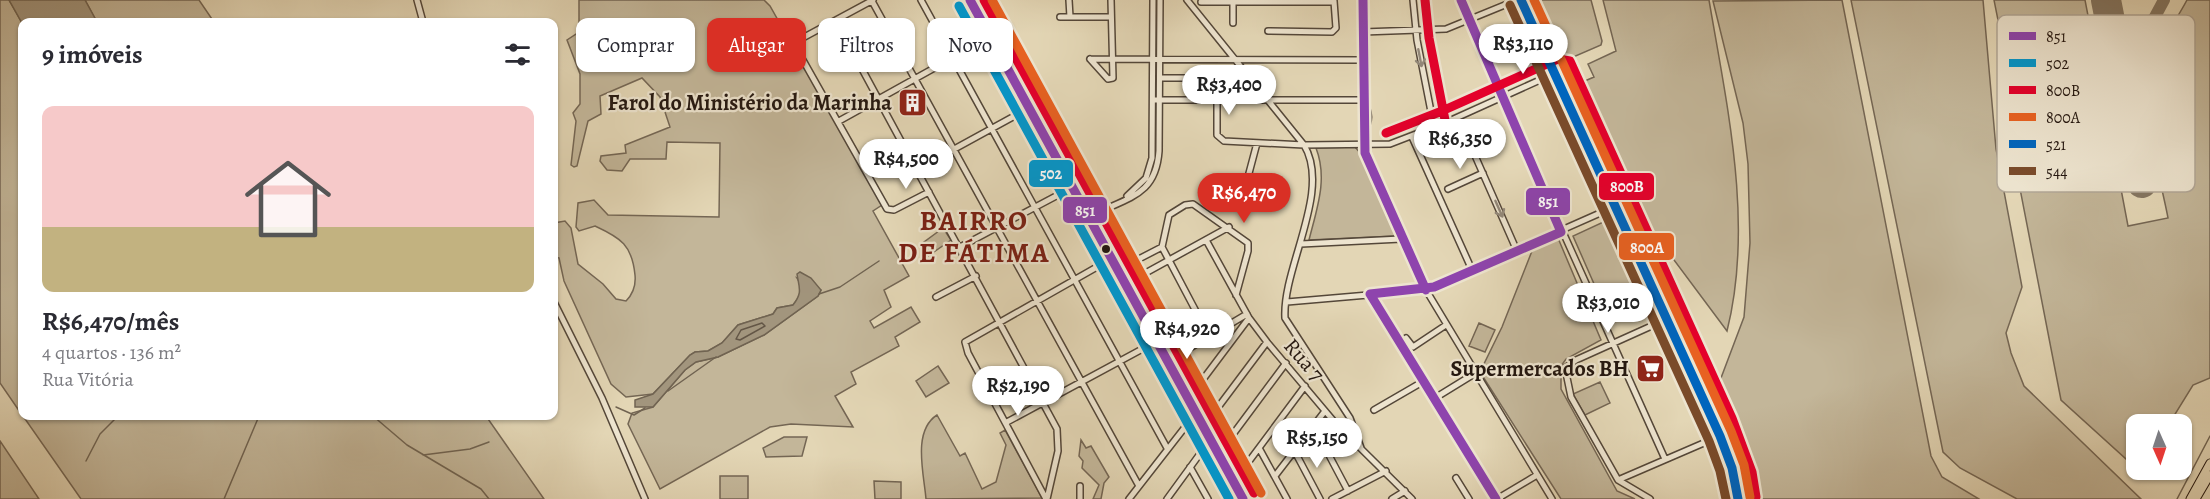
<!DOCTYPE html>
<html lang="pt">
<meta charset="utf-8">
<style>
:root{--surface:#fff;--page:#f2f2f3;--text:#2b2b33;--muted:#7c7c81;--line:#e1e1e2;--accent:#d93025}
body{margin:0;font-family:Alegreya,serif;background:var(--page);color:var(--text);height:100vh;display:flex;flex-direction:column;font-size:22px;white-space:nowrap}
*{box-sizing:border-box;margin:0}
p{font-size:20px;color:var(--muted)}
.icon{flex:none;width:33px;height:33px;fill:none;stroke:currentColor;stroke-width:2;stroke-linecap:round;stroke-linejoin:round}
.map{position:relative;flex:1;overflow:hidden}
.details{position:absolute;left:18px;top:18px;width:540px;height:402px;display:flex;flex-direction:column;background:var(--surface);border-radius:12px;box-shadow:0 2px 4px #0004}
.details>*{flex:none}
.guide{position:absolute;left:576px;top:18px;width:570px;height:54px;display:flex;gap:12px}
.needle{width:39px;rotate:177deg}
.fabs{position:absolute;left:2126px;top:414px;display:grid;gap:12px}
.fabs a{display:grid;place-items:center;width:66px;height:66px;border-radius:12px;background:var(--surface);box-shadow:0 2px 4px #0004;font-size:30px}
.price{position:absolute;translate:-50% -51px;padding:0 14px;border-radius:21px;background:#fff;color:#222;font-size:20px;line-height:39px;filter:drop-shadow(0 2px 3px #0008)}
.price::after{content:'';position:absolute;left:50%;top:36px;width:18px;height:14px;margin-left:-9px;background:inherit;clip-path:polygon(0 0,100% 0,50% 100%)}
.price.active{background:var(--accent);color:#fff}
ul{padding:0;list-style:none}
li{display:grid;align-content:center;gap:12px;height:318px;padding:0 24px}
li+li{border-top:2px solid var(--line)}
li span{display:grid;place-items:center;height:186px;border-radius:12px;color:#555}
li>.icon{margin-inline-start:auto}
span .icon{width:108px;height:108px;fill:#fffc;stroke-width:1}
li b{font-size:26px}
h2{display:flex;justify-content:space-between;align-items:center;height:72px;padding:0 24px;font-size:26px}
.tag{padding:0 21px;border-radius:12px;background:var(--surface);box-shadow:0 2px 4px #0004;font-size:21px;line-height:54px}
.tag.active{background:var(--accent);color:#fff}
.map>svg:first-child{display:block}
.green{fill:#c3b699;stroke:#746654;stroke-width:1.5}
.water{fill:#a2957d;stroke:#706351;stroke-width:1.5}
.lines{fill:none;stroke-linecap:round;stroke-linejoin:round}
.shore{stroke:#635646;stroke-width:1.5}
.stream{stroke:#706351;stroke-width:1.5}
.taxiway{stroke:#847662;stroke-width:12}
.runway{stroke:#847662;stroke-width:30}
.minor-casing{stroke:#544739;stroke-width:8}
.major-casing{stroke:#241710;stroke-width:9}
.minor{stroke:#ede4cf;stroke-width:5}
.major{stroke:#e3d6b5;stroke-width:7}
.bus-1-casing{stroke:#ede4cf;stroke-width:14}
.bus-2-casing{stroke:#ede4cf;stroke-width:14}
.bus-3-casing{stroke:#ede4cf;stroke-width:14}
.bus-4-casing{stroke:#ede4cf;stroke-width:14}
.bus-5-casing{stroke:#ede4cf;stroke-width:14}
.bus-6-casing{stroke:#ede4cf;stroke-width:14}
.bus-1{stroke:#8e44ad;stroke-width:9}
.bus-2{stroke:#0297cc;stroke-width:9}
.bus-3{stroke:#e4002b;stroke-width:9}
.bus-4{stroke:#e86121;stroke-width:9}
.bus-5{stroke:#0065bd;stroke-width:9}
.bus-6{stroke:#7a4b2a;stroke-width:9}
.oneway{stroke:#938879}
.bus-dot{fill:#241710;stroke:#ede4cf;stroke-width:2}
.labels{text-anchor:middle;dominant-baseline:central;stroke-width:4.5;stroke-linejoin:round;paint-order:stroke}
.poi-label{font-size:22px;font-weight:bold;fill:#241710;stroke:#ede4cf;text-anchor:end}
.street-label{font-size:22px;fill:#241710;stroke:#ede4cf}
.district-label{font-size:28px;font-weight:bold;letter-spacing:1.5px;fill:#7a1f14;stroke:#ede4cf}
.key{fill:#ede4cf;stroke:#b1a696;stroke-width:1.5}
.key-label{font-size:16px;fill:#241710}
.line-badge{stroke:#ede4cf;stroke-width:2}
.badge-label{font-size:16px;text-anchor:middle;font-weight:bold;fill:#fff}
</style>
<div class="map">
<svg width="2210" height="499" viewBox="0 0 2210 499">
<rect width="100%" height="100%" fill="#e3d6b5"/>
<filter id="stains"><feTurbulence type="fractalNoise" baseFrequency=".00333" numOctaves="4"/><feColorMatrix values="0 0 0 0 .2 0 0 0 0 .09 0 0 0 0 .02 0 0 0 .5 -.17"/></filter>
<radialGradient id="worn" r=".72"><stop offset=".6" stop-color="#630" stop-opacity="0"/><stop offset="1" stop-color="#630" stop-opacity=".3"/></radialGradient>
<!-- green -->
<path class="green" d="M0,0h9l13,23v392l-22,-32z
M85,0h114l15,22h-117z
M579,0h185l6,6 112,199 -9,6 36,65 -25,14 7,17 -21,14 4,7 37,-21 9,15 -25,15 4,9 -48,26 5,12 -21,12 18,31 -62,-3 -21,3 -110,62 -32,-65 4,-11 21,-6 32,-37 11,-8 22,-5 46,-22 54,-39 3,-6 -24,-12 5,8 -3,11 -6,8 -16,3 -4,6 -35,11 -16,18 -14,8 -13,1 -5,3 -37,39 -27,3 -15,-13 -47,-103 -5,-23 -5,-1v-34l11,-2 6,7 7,36 25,20 13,15 10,2c8,-8 10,-16 9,-26 -3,-30 -14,-37 -40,-49l-16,5 -3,-4 2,-24 16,-3 14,15 111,2 1,-74 -53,-1 -1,17h-36l-8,12 -15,-1 -7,-9 1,-5 25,-3 -1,-8 45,-18 -10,-30 -18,-19 -42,18 1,18 -13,7 -11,45 -3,1 -3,-2 5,-44 -3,-8 7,-9v-30l-13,-34 12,-8z
M1535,0h56l11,41 -1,4 -30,13 -5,-1z
M1603,0h106c18,106 45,224 18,331l-91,-122 -5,-12 -8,3 -52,-121 1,-6 7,14 1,-4 14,-6 -6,-13 28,-13z
M1842,0l89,456 11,21 37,22h-225l-8,-38 -27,-68 2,-15 23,-61 6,-74 -2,-79 -5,-41 -30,-122z
M1851,0h132l13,149 26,138 -16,46 5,20 13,33 117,113h-124l-57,-31 -17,-16z
M1994,0h91l22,114c1,31 -30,55 14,75l7,37 40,-8c-6,-33 -27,-107 -22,-136 5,-28 28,-57 41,-82h23v378l-17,7 -24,39h-33v44l-75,-68 -52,-268 -8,-97z
M1355,147l7,8 34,81 -87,4c8,-32 19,-61 7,-92z
M1612,218l30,66 -40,18 -29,-66z
M943,228l8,12 -23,16 -8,-11z
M1558,238l43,102 -35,19 -5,7v23l56,102 18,8h-74l-81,-127 22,-45 30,-76z
M1479,323l16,7 -10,22 -16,-6z
M938,366l11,17 -23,14 -10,-16z
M1600,382l10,21 -25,12 -12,-21z
M937,415l23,41 5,-3 17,36 14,-7 10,-37 -6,-12 5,-3 37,68 -116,1c-2,-25 -14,-68 11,-84z
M23,416h463l58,83h-463z
M784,437h23l-5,19 -36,1 -3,-9z
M1081,440l5,8 5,-2 18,31 -5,6 -3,16h-8l6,-14 -17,-17 1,-7 -4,-5z
M0,441l39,58h-39z
M720,476h28v23h-28z
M874,481l27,1v17h-26z"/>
<!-- water -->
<path class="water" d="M9,0h76l12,22 -75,1z
M800,272l11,6 10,12 -3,6 -54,39 -46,22 -22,5 -11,8 -32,37h-18v-7l18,-6 37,-39 5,-3 13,-1 14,-8 16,-18 35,-11 4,-6 16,-3c10,-13 6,-17 4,-31z"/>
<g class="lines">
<!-- shore -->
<path class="shore" d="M762,323l3,3 -25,14 -4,-1 5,-9z"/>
<!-- stream -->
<path class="stream" d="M819,294l21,-7 39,-26
M668,391l48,-34
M616,407l18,8 11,-7
M373,416l34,29 74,44 8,10
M423,455l47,-6 19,-7
M86,461l14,-27 18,-18
M224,499l35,-83
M2177,499l33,-63"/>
<!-- taxiway -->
<path class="taxiway" d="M2107,5c6,21 28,29 46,14
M2124,89l4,-22 36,-67
M2128,111c-2,26 -20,30 -18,52l11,12 21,8"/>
<!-- runway -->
<path class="runway" d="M2106,0l36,183"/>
<defs>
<path id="minor" d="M417,0l6,22
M873,0l-76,41 -2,5 92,163 7,1 35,-18
M921,0l246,448
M970,0l273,499
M978,0l272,499
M1069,0l1,17
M1187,0l117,145c28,46 -22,123 -19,173l65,100 11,30
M1363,0v132l4,27 59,131 126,209
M1413,0l4,40 17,87
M1461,0l7,21 197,438
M872,1l267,485
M1201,2h133
M1060,17h51
M836,21l221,408 1,22 -11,48
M1233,23v-21
M1268,31l64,1 4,-4 -2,-27
M1363,32l83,-3 71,-29
M1090,59l273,1
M1090,59l18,20 5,-1 -2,-78
M1160,78h69
M1154,100h208c8,11 9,21 1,32
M1217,101v34l7,6 80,4 86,-1 57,-22 115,-52
M1458,117l59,134
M839,121l151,-84
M1412,137l60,133
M1257,143l-13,49 36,8
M916,170l115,-63
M1448,189l35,-16
M1127,196l19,-18 6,-20 1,-158
M1095,214c34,-17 61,-19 64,-63l1,-151
M1206,240l43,78 18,24 70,83 75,74
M1301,244l100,-5
M960,247l115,-61
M1162,247l47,89
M1133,262l29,-15 7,-32 16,-10 8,-1 55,39v8l-12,44
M1131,281l98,-54
M1370,294l126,205
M936,297l40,-21
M554,302l48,96 43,101
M1287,302l139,-12 190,-84
M1406,338l7,9 33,-22
M1173,358l74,-44
M1189,394l9,-8 51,-68
M1435,398l39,-24
M1374,410l50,-29
M1007,422l152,-82
M1207,422l60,-80
M1313,425l35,66
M1259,448l28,51
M1222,449l64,-86
M1294,450l26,49
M1190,467l18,32
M1238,476l67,-90
M1275,476l50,-65
M1456,478l13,21
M1618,480l102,-44
M1046,499l-78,-146 -3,-11 146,-83
M1080,499v-13
M1129,499l67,-86
M1167,499l43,-59
M1332,499l54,-28
M1392,499l13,-8
M1497,499l40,-24
M1650,499l-32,-19 -47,-83 -6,-29 11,-8 91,-41"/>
<path id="major" d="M1521,0l199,436 12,32 6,31
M1532,0l189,423 19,52 4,24
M2190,499l20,-36
M2196,499l14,-24"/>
</defs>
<!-- minor casing -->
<use href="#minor" class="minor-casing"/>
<!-- major casing -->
<use href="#major" class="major-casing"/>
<!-- minor -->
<use href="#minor" class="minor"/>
<!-- major -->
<use href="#major" class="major"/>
<defs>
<path id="bus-1" d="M970,0l273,499
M1363,0l2,153 61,137
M1461,0l100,232 -127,55 -64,7 126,205"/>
<path id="bus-2" d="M959,6l270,493"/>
<path id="bus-3" d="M984,0l270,493
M1425,0l4,38 17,87
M1386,133l56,-22 116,-52 12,2 162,357 20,54 4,25"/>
<path id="bus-4" d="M992,0l269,493
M1534,0l197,431 13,34 6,32"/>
<path id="bus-5" d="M1521,0l199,436 12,32 6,31"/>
<path id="bus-6" d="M1510,5l199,436 11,30 6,28"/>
</defs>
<!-- bus-1 casing -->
<use href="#bus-1" class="bus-1-casing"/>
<!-- bus-2 casing -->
<use href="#bus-2" class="bus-2-casing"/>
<!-- bus-3 casing -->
<use href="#bus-3" class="bus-3-casing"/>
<!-- bus-4 casing -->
<use href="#bus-4" class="bus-4-casing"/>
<!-- bus-5 casing -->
<use href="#bus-5" class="bus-5-casing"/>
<!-- bus-6 casing -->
<use href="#bus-6" class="bus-6-casing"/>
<!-- bus-1 -->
<use href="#bus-1" class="bus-1"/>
<!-- bus-2 -->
<use href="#bus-2" class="bus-2"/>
<!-- bus-3 -->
<use href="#bus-3" class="bus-3"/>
<!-- bus-4 -->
<use href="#bus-4" class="bus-4"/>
<!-- bus-5 -->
<use href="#bus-5" class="bus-5"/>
<!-- bus-6 -->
<use href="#bus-6" class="bus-6"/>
</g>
<!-- one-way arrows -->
<defs><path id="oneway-shaft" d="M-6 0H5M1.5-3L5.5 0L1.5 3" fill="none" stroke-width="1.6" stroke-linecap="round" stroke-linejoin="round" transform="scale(1.5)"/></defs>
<g class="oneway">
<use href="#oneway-shaft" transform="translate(1420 58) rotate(79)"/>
<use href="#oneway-shaft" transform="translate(1499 209) rotate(66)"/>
</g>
<!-- icons -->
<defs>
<symbol id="building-square" viewBox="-11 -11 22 22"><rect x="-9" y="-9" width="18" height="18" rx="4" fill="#8f2418" stroke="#ede4cf"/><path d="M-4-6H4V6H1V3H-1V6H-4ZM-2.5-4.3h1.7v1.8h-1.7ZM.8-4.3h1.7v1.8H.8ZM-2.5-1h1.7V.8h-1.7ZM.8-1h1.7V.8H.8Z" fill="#fff"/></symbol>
<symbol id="supermarket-square" viewBox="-11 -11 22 22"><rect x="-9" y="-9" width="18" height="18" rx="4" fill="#8f2418" stroke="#ede4cf"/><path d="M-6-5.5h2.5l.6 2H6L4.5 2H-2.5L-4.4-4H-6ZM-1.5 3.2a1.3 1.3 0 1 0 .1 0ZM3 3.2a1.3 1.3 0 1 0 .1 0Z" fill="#fff"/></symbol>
</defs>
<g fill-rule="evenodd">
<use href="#building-square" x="896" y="86" width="33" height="33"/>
<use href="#supermarket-square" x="1634" y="352" width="33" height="33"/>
</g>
<!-- markers -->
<circle class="bus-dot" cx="1106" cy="249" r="5"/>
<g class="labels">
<!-- poi labels -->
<g class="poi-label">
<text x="892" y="103">Farol do Ministério da Marinha</text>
<text x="1629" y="369">Supermercados BH</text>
</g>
<!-- street labels -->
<g class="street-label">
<text transform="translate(1304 360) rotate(49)">Rua 7</text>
</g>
<!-- district labels -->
<g class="district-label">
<text x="974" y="221">BAIRRO<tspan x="974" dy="32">DE FÁTIMA</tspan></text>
</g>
</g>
<!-- legend -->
<rect x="1997" y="15" width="198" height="177" rx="9" class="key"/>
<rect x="2009" y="32" width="27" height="8" fill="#8e44ad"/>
<rect x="2009" y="59" width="27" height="8" fill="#0297cc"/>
<rect x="2009" y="86" width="27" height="8" fill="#e4002b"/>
<rect x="2009" y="113" width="27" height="8" fill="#e86121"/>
<rect x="2009" y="140" width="27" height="8" fill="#0065bd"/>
<rect x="2009" y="167" width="27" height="8" fill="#7a4b2a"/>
<g class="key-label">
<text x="2046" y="42">851</text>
<text x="2046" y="69">502</text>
<text x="2046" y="96">800B</text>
<text x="2046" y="123">800A</text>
<text x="2046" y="150">521</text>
<text x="2046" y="177">544</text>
</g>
<g class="line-badge">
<rect x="1028" y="159" width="46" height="29" rx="6" fill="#0297cc"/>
<rect x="1598" y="172" width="57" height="29" rx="6" fill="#e4002b"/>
<rect x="1525" y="187" width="46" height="29" rx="6" fill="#8e44ad"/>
<rect x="1062" y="196" width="46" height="28" rx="6" fill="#8e44ad"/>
<rect x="1618" y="232" width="57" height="29" rx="6" fill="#e86121"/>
</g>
<g class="badge-label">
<text x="1051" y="179">502</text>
<text x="1627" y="192">800B</text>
<text x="1548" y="207">851</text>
<text x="1085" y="216">851</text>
<text x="1647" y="253">800A</text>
</g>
<rect width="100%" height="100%" filter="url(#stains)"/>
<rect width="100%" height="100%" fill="url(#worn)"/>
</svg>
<div class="fabs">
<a><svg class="needle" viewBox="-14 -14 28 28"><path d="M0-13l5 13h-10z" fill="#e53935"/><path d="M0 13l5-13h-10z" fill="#7c7c81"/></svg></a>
</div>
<b class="price" style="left:1523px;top:75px">R$3,110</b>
<b class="price" style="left:1229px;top:116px">R$3,400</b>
<b class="price" style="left:1460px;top:170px">R$6,350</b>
<b class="price" style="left:906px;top:190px">R$4,500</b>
<b class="price active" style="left:1244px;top:224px">R$6,470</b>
<b class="price" style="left:1608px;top:334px">R$3,010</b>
<b class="price" style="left:1187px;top:360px">R$4,920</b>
<b class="price" style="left:1018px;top:417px">R$2,190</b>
<b class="price" style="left:1317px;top:469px">R$5,150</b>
<div class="guide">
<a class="tag">Comprar</a>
<a class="tag active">Alugar</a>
<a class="tag">Filtros</a>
<a class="tag">Novo</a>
</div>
<section class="details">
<h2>9 imóveis<svg class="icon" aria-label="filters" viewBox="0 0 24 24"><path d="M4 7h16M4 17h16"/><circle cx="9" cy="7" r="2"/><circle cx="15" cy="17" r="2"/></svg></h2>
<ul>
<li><span style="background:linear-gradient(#f6c9c9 65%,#c2b280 0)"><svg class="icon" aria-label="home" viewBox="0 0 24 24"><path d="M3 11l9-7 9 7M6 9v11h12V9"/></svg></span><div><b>R$6,470/mês</b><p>4 quartos · 136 m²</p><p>Rua Vitória</p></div></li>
</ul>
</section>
</div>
